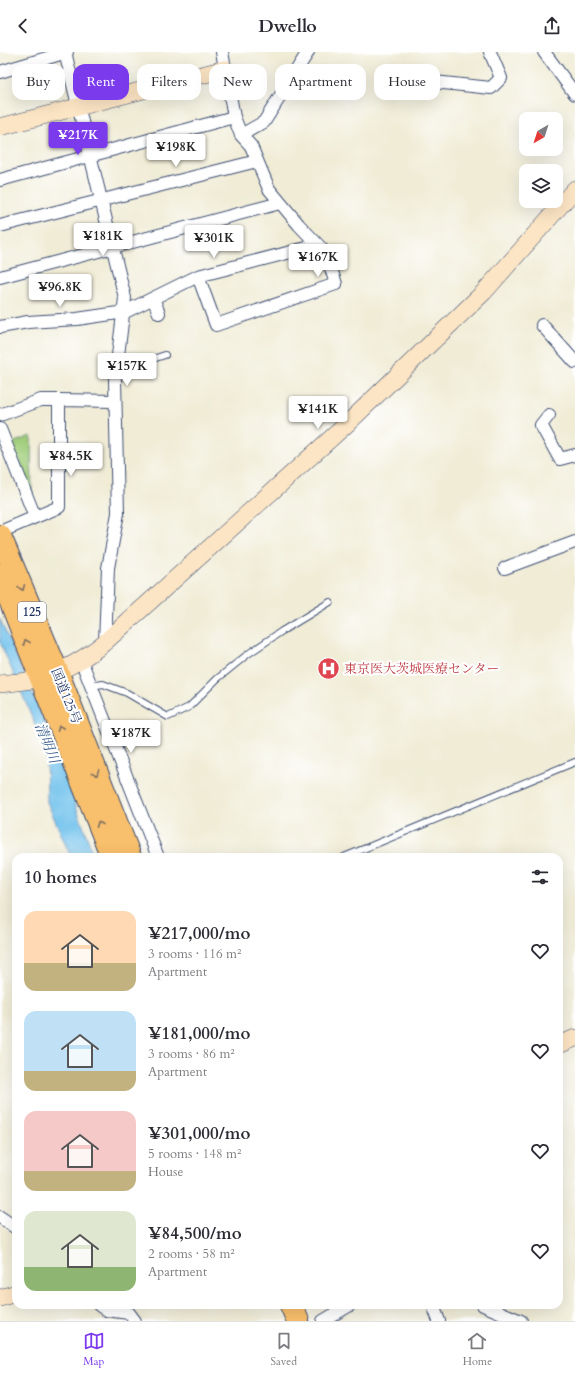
<!DOCTYPE html>
<meta charset="utf-8">
<style>
:root{--surface:#fff;--page:#f2f2f3;--text:#2b2b33;--muted:#7c7c81;--line:#e1e1e2;--accent:#7c3aed}
body{margin:0;font-family:Cardo,"Noto Serif JP",serif;background:var(--page);color:var(--text);height:100vh;display:flex;flex-direction:column;font-size:15px;white-space:nowrap}
*{box-sizing:border-box;margin:0}
p{font-size:13px;color:var(--muted)}
.icon{flex:none;width:22px;height:22px;fill:none;stroke:currentColor;stroke-width:2;stroke-linecap:round;stroke-linejoin:round}
.map{position:relative;flex:1;overflow:hidden}
.details{position:absolute;left:12px;top:801px;width:551px;height:456px;display:flex;flex-direction:column;background:var(--surface);border-radius:12px;box-shadow:0 4px 16px #0002}
.details>*{flex:none}
.hud{position:absolute;left:12px;top:12px;width:551px;height:36px;display:flex;gap:8px}
.needle{width:26px;rotate:219deg}
.tools{position:absolute;left:519px;top:60px;display:grid;gap:8px}
.tools a{display:grid;place-items:center;width:44px;height:44px;border-radius:8px;background:var(--surface);box-shadow:0 4px 16px #0002;font-size:20px}
.price{position:absolute;translate:-50% -34px;padding:0 9px;border-radius:4px;background:#fff;color:#222;font-size:13px;line-height:26px;filter:drop-shadow(0 1px 2px #0008)}
.price::after{content:'';position:absolute;left:50%;top:24px;width:12px;height:9px;margin-left:-6px;background:inherit;clip-path:polygon(0 0,100% 0,50% 100%)}
.price.selected{background:var(--accent);color:#fff}
ul{padding:0;list-style:none}
li{display:flex;align-items:center;gap:12px;height:100px;padding:0 12px}
li span{display:grid;place-items:center;flex:none;width:112px;height:80px;border-radius:12px;color:#555}
li>.icon{margin-inline-start:auto}
span .icon{width:48px;height:48px;fill:#fffc;stroke-width:1}
li b{font-size:17px}
h2{display:flex;justify-content:space-between;align-items:center;height:48px;padding:0 12px;font-size:17px}
.tag{padding:0 14px;border-radius:12px;background:var(--surface);box-shadow:0 4px 16px #0002;font-size:14px;line-height:36px}
.tag.selected{background:var(--accent);color:#fff}
header{display:flex;justify-content:space-between;align-items:center;height:52px;padding:0 12px;background:var(--surface);font-size:18px;font-weight:700}
.tabs{display:flex;justify-content:space-around;align-items:center;height:56px;border-top:1px solid var(--line);background:var(--surface);font-size:11px;color:var(--muted)}
.tabs a{display:grid;justify-items:center;gap:2px}
.tabs .selected{color:var(--accent)}
.map>svg:first-child{display:block}
.green{fill:#a1ce7c;stroke:#5e7e6d}
.water{fill:#70c1ec;stroke:#4678a5}
.lines{fill:none;stroke-linecap:round;stroke-linejoin:round}
.lane-casing{stroke:#3b4b70;stroke-width:8}
.street-casing{stroke:#3b4b70;stroke-width:14}
.secondary-casing{stroke:#3b4b70;stroke-width:18}
.highway-casing{stroke:#3b4b70;stroke-width:24}
.lane{stroke:#fff;stroke-width:6}
.street{stroke:#fff;stroke-width:12}
.secondary{stroke:#fce5c4;stroke-width:17}
.highway{stroke:#f8bf6c;stroke-width:22}
.oneway{stroke:#7e7064}
.labels{text-anchor:middle;dominant-baseline:central;stroke-width:4;stroke-linejoin:round;paint-order:stroke}
.shield{fill:#fff;stroke:#5f6d8e;stroke-width:1}
.shield-label{font-size:12px;font-weight:bold;fill:#1b2f5e}
.health-label{font-size:13px;fill:#be3a42;stroke:#fff;text-anchor:start}
.street-label{font-size:13px;fill:#1b2f5e;stroke:#fff}
.water-label{font-size:14px;font-style:italic;fill:#355b89;stroke:#fff}
</style>
<header><svg class="icon" aria-label="back" viewBox="0 0 24 24"><path d="M15 5l-7 7 7 7"/></svg>Dwello<svg class="icon" aria-label="share" viewBox="0 0 24 24"><path d="M12 15V3M7 8l5-5 5 5M5 13v7h14v-7"/></svg></header>
<div class="map">
<svg width="575" height="1269" viewBox="0 0 575 1269">
<rect width="100%" height="100%" fill="#fff"/>
<filter id="ink" filterUnits="userSpaceOnUse"><feTurbulence type="fractalNoise" baseFrequency=".025" numOctaves="2"/><feDisplacementMap in="SourceGraphic" scale="8" xChannelSelector="R" yChannelSelector="G"/><feConvolveMatrix kernelMatrix="1 2 1 2 8 2 1 2 1" color-interpolation-filters="sRGB"/></filter>
<filter id="wash" filterUnits="userSpaceOnUse"><feTurbulence type="fractalNoise" baseFrequency=".012" numOctaves="4" result="noise"/><feDisplacementMap in="SourceGraphic" scale="16" xChannelSelector="R" yChannelSelector="G"/><feGaussianBlur stdDeviation="0.9" result="paint"/><feColorMatrix in="noise" values="0 0 0 0 0 0 0 0 0 0 0 0 0 0 0 0 0 1.4 0 .05"/><feComposite in="paint" operator="in"/></filter>
<g filter="url(#wash)">
<rect width="100%" height="100%" fill="#f0ecd6"/>
<!-- green -->
<path class="green" d="M31,384l1,58 -20,-51z"/>
<!-- water -->
<path class="water" d="M0,567l55,127 39,111h-23l-24,-55 -1,-52 -46,-108z"/>
</g>
<g filter="url(#ink)">
<g class="lines">
<defs>
<path id="lane" d="M116,319l49,-16
M91,634l12,-2 24,9 41,24 21,-10 28,-28 31,-25 34,-23 48,-29
M344,805l231,-95"/>
<path id="street" d="M65,0l60,246 -10,82 3,133 -10,55 -3,74
M544,0l31,42
M0,20l67,-20
M386,25l105,11 10,-10 -11,-26
M241,83l23,-13 44,-70
M0,128l234,-63
M0,174l257,-65
M198,224l18,49 120,-41 -8,-25 -7,-11 -22,-23 -30,-36 -18,-43 -10,-11 -7,-18 -12,-65
M0,225l280,-74
M153,246l6,15
M542,273l33,37
M0,275l28,-5 49,-3 48,-7 73,-36 120,-31
M0,363l41,-15h18
M549,363l-8,10 19,34 15,-4
M0,377l35,88
M0,480l59,-25v-107l55,1
M505,516l70,-26
M81,608l77,197
M0,1165l16,11
M99,1253l7,5 23,3 6,8
M433,1253l6,16
M483,1253l38,16
M323,1269l27,-16"/>
<path id="secondary" d="M0,75l225,-58
M0,632c13,-2 27,-2 40,-6 24,-7 46,-20 65,-36l243,-219 136,-131 91,-103
M559,993l16,-7
M0,1246l16,-5"/>
<path id="highway" d="M0,484l57,135 73,186
M0,523l112,282
M291,1253l7,16"/>
</defs>
<!-- lane casing -->
<use href="#lane" class="lane-casing"/>
<!-- street casing -->
<use href="#street" class="street-casing"/>
<!-- secondary casing -->
<use href="#secondary" class="secondary-casing"/>
<!-- highway casing -->
<use href="#highway" class="highway-casing"/>
<!-- lane -->
<use href="#lane" class="lane"/>
<!-- street -->
<use href="#street" class="street"/>
<!-- secondary -->
<use href="#secondary" class="secondary"/>
<!-- highway -->
<use href="#highway" class="highway"/>
</g>
<!-- one-way arrows -->
<defs><path id="oneway-chevron" d="M-2-3.5L2.5 0L-2 3.5" fill="none" stroke-width="1.6" stroke-linecap="round" stroke-linejoin="round"/></defs>
<g class="oneway">
<use href="#oneway-chevron" transform="translate(22 536) rotate(67)"/>
<use href="#oneway-chevron" transform="translate(26 590) rotate(-112)"/>
<use href="#oneway-chevron" transform="translate(60 676) rotate(-112)"/>
<use href="#oneway-chevron" transform="translate(96 721) rotate(69)"/>
<use href="#oneway-chevron" transform="translate(99 772) rotate(-112)"/>
</g>
</g>
<!-- icons -->
<defs>
<symbol id="hospital-disc" viewBox="-11 -11 22 22"><circle r="9.5" fill="#e0444e" stroke="#fff"/><path d="M-5-5h3v3.5h4V-5h3V5h-3V1.5h-4V5h-3Z" fill="#fff"/></symbol>
</defs>
<g fill-rule="evenodd">
<use href="#hospital-disc" x="316" y="604" width="25" height="25"/>
</g>
<g class="labels">
<!-- shield labels -->
<rect class="shield" x="18" y="550" width="28" height="20" rx="3"/>
<g class="shield-label">
<text x="32" y="560">125</text>
</g>
<!-- health labels -->
<g class="health-label">
<text x="344" y="617">東京医大茨城医療センター</text>
</g>
<!-- street labels -->
<g class="street-label">
<text transform="translate(66 644) rotate(68)">国道125号</text>
</g>
<!-- water labels -->
<g class="water-label">
<text transform="translate(47 691) rotate(68)">清明川</text>
</g>
</g>
</svg>
<div class="tools">
<a><svg class="needle" viewBox="-14 -14 28 28"><path d="M0-13l5 13h-10z" fill="#e53935"/><path d="M0 13l5-13h-10z" fill="#7c7c81"/></svg></a>
<a><svg class="icon" aria-label="layers" viewBox="0 0 24 24"><path d="M12 4l9 5-9 5-9-5zM3 14l9 5 9-5"/></svg></a>
</div>
<b class="price selected" style="left:78px;top:104px">¥217K</b>
<b class="price" style="left:176px;top:116px">¥198K</b>
<b class="price" style="left:103px;top:205px">¥181K</b>
<b class="price" style="left:214px;top:207px">¥301K</b>
<b class="price" style="left:318px;top:226px">¥167K</b>
<b class="price" style="left:60px;top:256px">¥96.8K</b>
<b class="price" style="left:127px;top:335px">¥157K</b>
<b class="price" style="left:318px;top:378px">¥141K</b>
<b class="price" style="left:71px;top:425px">¥84.5K</b>
<b class="price" style="left:131px;top:702px">¥187K</b>
<div class="hud">
<a class="tag">Buy</a>
<a class="tag selected">Rent</a>
<a class="tag">Filters</a>
<a class="tag">New</a>
<a class="tag">Apartment</a>
<a class="tag">House</a>
</div>
<section class="details">
<h2>10 homes<svg class="icon" aria-label="filters" viewBox="0 0 24 24"><path d="M4 7h16M4 17h16"/><circle cx="9" cy="7" r="2"/><circle cx="15" cy="17" r="2"/></svg></h2>
<ul>
<li><span style="background:linear-gradient(#ffd9b3 65%,#c2b280 0)"><svg class="icon" aria-label="home" viewBox="0 0 24 24"><path d="M3 11l9-7 9 7M6 9v11h12V9"/></svg></span><div><b>¥217,000/mo</b><p>3 rooms · 116 m²</p><p>Apartment</p></div><svg class="icon" aria-label="heart" viewBox="0 0 24 24"><path d="M12 20l-8-8c-3-5 5-10 8-4 3-6 11-1 8 4z"/></svg></li>
<li><span style="background:linear-gradient(#bfe0f5 75%,#c2b280 0)"><svg class="icon" aria-label="home" viewBox="0 0 24 24"><path d="M3 11l9-7 9 7M6 9v11h12V9"/></svg></span><div><b>¥181,000/mo</b><p>3 rooms · 86 m²</p><p>Apartment</p></div><svg class="icon" aria-label="heart" viewBox="0 0 24 24"><path d="M12 20l-8-8c-3-5 5-10 8-4 3-6 11-1 8 4z"/></svg></li>
<li><span style="background:linear-gradient(#f6c9c9 75%,#c2b280 0)"><svg class="icon" aria-label="home" viewBox="0 0 24 24"><path d="M3 11l9-7 9 7M6 9v11h12V9"/></svg></span><div><b>¥301,000/mo</b><p>5 rooms · 148 m²</p><p>House</p></div><svg class="icon" aria-label="heart" viewBox="0 0 24 24"><path d="M12 20l-8-8c-3-5 5-10 8-4 3-6 11-1 8 4z"/></svg></li>
<li><span style="background:linear-gradient(#dfe7d0 70%,#8fb573 0)"><svg class="icon" aria-label="home" viewBox="0 0 24 24"><path d="M3 11l9-7 9 7M6 9v11h12V9"/></svg></span><div><b>¥84,500/mo</b><p>2 rooms · 58 m²</p><p>Apartment</p></div><svg class="icon" aria-label="heart" viewBox="0 0 24 24"><path d="M12 20l-8-8c-3-5 5-10 8-4 3-6 11-1 8 4z"/></svg></li>
</ul>
</section>
</div>
<nav class="tabs">
<a class="selected"><svg class="icon" aria-label="map" viewBox="0 0 24 24"><path d="M3 6l6-2 6 2 6-2v14l-6 2-6-2-6 2zM9 4v14M15 6v14"/></svg>Map</a>
<a><svg class="icon" aria-label="saved" viewBox="0 0 24 24"><path d="M7 4h10v16l-5-4-5 4z"/></svg>Saved</a>
<a><svg class="icon" aria-label="home" viewBox="0 0 24 24"><path d="M3 11l9-7 9 7M6 9v11h12V9"/></svg>Home</a>
</nav>
